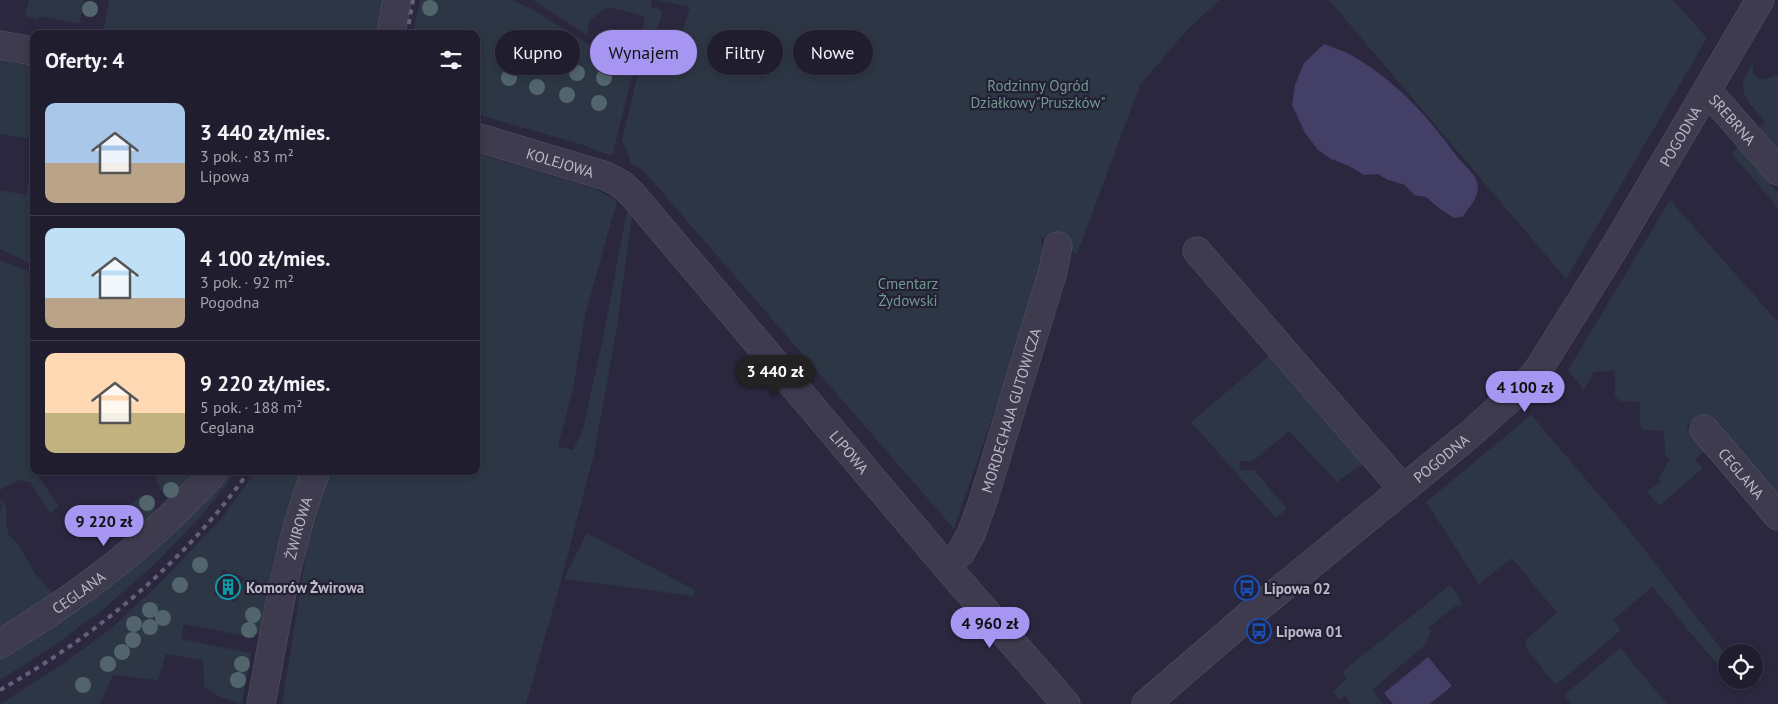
<!DOCTYPE html>
<html lang="pl">
<meta charset="utf-8">
<style>
:root{--surface:#201d2f;--page:#282637;--text:#f1f3f6;--muted:#a2a2aa;--line:#3d3b4b;--accent:#a695f1}
body{margin:0;font-family:"PT Sans",sans-serif;background:var(--page);color:var(--text);height:100vh;display:flex;flex-direction:column;font-size:19px;white-space:nowrap}
*{box-sizing:border-box;margin:0}
p{font-size:16px;color:var(--muted)}
.icon{flex:none;width:28px;height:28px;fill:none;stroke:currentColor;stroke-width:2;stroke-linecap:round;stroke-linejoin:round}
.map{position:relative;flex:1;overflow:hidden}
.side{position:absolute;left:30px;top:30px;width:450px;height:445px;display:flex;flex-direction:column;background:var(--surface);border-radius:10px;box-shadow:0 2px 8px #0003,0 0 0 1px var(--line)}
.side>*{flex:none}
.top-card{position:absolute;left:495px;top:30px;width:475px;height:45px;display:flex;gap:10px}
.buttons{position:absolute;left:1718px;top:644px;display:grid;gap:10px}
.buttons a{display:grid;place-items:center;width:45px;height:45px;border-radius:50%;background:var(--surface);box-shadow:0 2px 8px #0003,0 0 0 1px var(--line);font-size:25px}
.price{position:absolute;translate:-50% -42px;padding:0 11px;border-radius:18px;background:var(--accent);color:#111;font-size:16px;line-height:32px;filter:drop-shadow(0 1px 2px #0008)}
.price::after{content:'';position:absolute;left:50%;top:30px;width:15px;height:11px;margin-left:-8px;background:inherit;clip-path:polygon(0 0,100% 0,50% 100%)}
.price.active{background:#222;color:#fff}
ul{padding:0;list-style:none}
li{display:flex;align-items:center;gap:15px;height:125px;padding:0 15px}
li+li{border-top:1px solid var(--line)}
li span{display:grid;place-items:center;flex:none;width:140px;height:100px;border-radius:10px;color:#555}
li>.icon{margin-inline-start:auto}
span .icon{width:60px;height:60px;fill:#fffc;stroke-width:1}
li b{font-size:21px}
h2{display:flex;justify-content:space-between;align-items:center;height:60px;padding:0 15px;font-size:21px}
.pill{padding:0 18px;border-radius:22px;background:var(--surface);box-shadow:0 2px 8px #0003,0 0 0 1px var(--line);font-size:18px;line-height:45px}
.pill.active{background:var(--accent);color:#111}
.map>svg:first-child{display:block}
.green{fill:#2d3645;fill-rule:evenodd}
.water{fill:#443f66}
.lines{fill:none;stroke-linecap:round;stroke-linejoin:round}
.minor-casing{stroke:#565366;stroke-width:29}
.minor{stroke:#3e3b4f;stroke-width:28}
.rail{stroke:#636077;stroke-width:4;stroke-dasharray:5 5;stroke-linecap:butt}
.tree{fill:#52656c}
.labels{text-anchor:middle;dominant-baseline:central;stroke-width:4.5;stroke-linejoin:round;paint-order:stroke}
.park-label{font-size:15px;fill:#719890;stroke:#232034}
.street-label{font-size:15px;fill:#bbb8c9;stroke:#232034}
.poi-label{font-size:15px;font-weight:bold;fill:#bbb8c9;stroke:#232034;text-anchor:start}
</style>
<div class="map">
<svg width="1778" height="704" viewBox="0 0 1778 704">
<rect width="100%" height="100%" fill="#2b273f"/>
<!-- green -->
<path class="green" d="M29,0h55l-5,24 -40,-8v3l-14,-3z
M109,0h278l-6,34h-278z
M420,0h91l19,8 60,37 -2,9 47,9 -23,93 -29,-11 -107,-31v-80h-63z
M533,0h119l-1,7 10,3c3,12 -8,26 -18,33l-3,-1 5,-26 -38,-9 -10,7 -4,4h-3l-3,17z
M657,0h563l-32,29 -48,56 -63,169 -36,-17 4,27 -91,265 -312,-360 -12,-5 -1,-8 -7,-15 21,-89 8,2 -3,13 22,6 20,-66z
M1329,0h344l34,38 -141,241z
M0,57l34,6v58l-3,18 -31,-5z
M1753,63v11l9,6 11,-3 5,-3v77l-19,-23 6,-7c-19,-22 -32,-30 -12,-58z
M1738,146l40,47v15l-46,-54z
M476,153l117,35 24,13 -32,114 -11,69 -16,63 15,3 10,-21 20,-91 24,-127 5,5 -15,111 -23,127 -33,127 -35,123h-244l30,-188 17,-45h147z
M30,176l4,1v66l-5,20 -29,-14v-59l26,5z
M1670,200l108,122v183l-84,-84 -8,5 20,24 -11,9 8,9 -44,38 -12,-14 14,-11 -2,-3 10,-18 -4,-5 -1,-24 -20,-1 -4,-5v-23l-20,-1 -5,-5v-25l-21,1 -10,18 -16,-20z
M0,260l29,12 -1,9 6,1v189h11l-7,5 21,31 -9,6 -20,-31 -11,-2 -19,10z
M1269,356l94,108 -26,18 -48,-51 -36,30h-13v9h14l33,39 -11,9 -85,-96z
M1531,415l99,116 96,124 -10,8 -64,-76 -39,33 8,10 -65,55 -29,-35 -2,-10 32,-27 -45,-55 -33,26 -53,-82z
M158,471h42l-31,29 -6,-7 -8,-14z
M227,471h10l-33,42 -46,48 -52,46 -51,38 -55,35v-25z
M256,471h50l-23,76 -6,-2 -14,69 4,4 -3,13 -5,3h-4v4l-71,-14 -3,15 70,14 -9,51 -24,-8 -14,-10 -1,-26 -37,-6 -8,26 -45,-5 -13,29h-100l55,-35 53,-38 48,-44 66,-69zM222,570l22,7 -8,25 -22,-7z
M142,495l10,8 8,10 -29,25 -17,-19z
M0,499l6,6 1,10 -1,8 3,12 10,10 15,27 20,23 -54,38v-122l2,-6 -2,-1z
M587,533l108,57 -1,6 -130,-17z
M1450,585l10,13 2,10 -4,-4 -30,24 3,4 -6,13 -53,45 11,14h-32l-6,-8 -5,4 -7,-9 14,-12 -5,-7z
M1620,648l47,56h-95l-8,-9z"/>
<!-- water -->
<path class="water" d="M1324,44c10,4 20,7 29,12 46,27 75,61 106,103 7,8 19,17 19,28 -1,13 -9,21 -16,30l-8,1 -14,-9 -14,-12 -12,-2 -9,-10 -17,-5 -10,-6 -14,1 -15,-9 -18,-7 -13,-9 -13,-17 -13,-28 3,-20 9,-22z
M1428,657l24,29 -22,18h-37l-9,-11z"/>
<g class="lines">
<defs>
<g id="minor">
<path d="M391,34l6,-34"/>
<path d="M0,45l34,6"/>
<path id="s1" d="M1707,90l71,81"/>
<path id="s2" d="M476,137l130,39 15,8 11,10 314,372 120,138"/>
<path d="M1197,251l206,238"/>
<path id="s3" d="M1704,429l74,87"/>
<path id="s4" d="M946,566l15,-14 10,-18 11,-30 71,-233 5,-25"/>
<path id="s5" d="M0,644c62,-38 116,-76 169,-126 15,-15 32,-30 45,-47"/>
<path id="s6" d="M261,704c15,-78 26,-158 55,-233"/>
<path id="s7" d="M1146,704l108,-93 214,-175 57,-51 13,-15 75,-120 147,-250"/>
</g>
</defs>
<!-- minor casing -->
<use href="#minor" class="minor-casing"/>
<!-- minor -->
<use href="#minor" class="minor"/>
<!-- rail -->
<path class="rail" d="M407,34l6,-34
M0,690c96,-54 185,-128 249,-219"/>
</g>
<!-- trees -->
<g class="tree">
<circle cx="430" cy="8" r="8"/>
<circle cx="90" cy="9" r="8"/>
<circle cx="511" cy="60" r="8"/>
<circle cx="540" cy="67" r="8"/>
<circle cx="577" cy="73" r="8"/>
<circle cx="509" cy="78" r="8"/>
<circle cx="604" cy="78" r="8"/>
<circle cx="537" cy="87" r="8"/>
<circle cx="567" cy="95" r="8"/>
<circle cx="599" cy="103" r="8"/>
<circle cx="171" cy="490" r="8"/>
<circle cx="147" cy="503" r="8"/>
<circle cx="132" cy="516" r="8"/>
<circle cx="200" cy="565" r="8"/>
<circle cx="180" cy="585" r="8"/>
<circle cx="150" cy="610" r="8"/>
<circle cx="253" cy="615" r="8"/>
<circle cx="163" cy="618" r="8"/>
<circle cx="134" cy="624" r="8"/>
<circle cx="150" cy="627" r="8"/>
<circle cx="249" cy="630" r="8"/>
<circle cx="133" cy="640" r="8"/>
<circle cx="122" cy="652" r="8"/>
<circle cx="108" cy="664" r="8"/>
<circle cx="242" cy="664" r="8"/>
<circle cx="238" cy="680" r="8"/>
<circle cx="83" cy="685" r="8"/>
</g>
<!-- icons -->
<defs>
<symbol id="building-ring" viewBox="-11 -11 22 22"><circle r="9.5" fill="#232034" stroke="#0f9aa8" stroke-width="1.5"/><path d="M-4-6H4V6H1V3H-1V6H-4ZM-2.5-4.3h1.7v1.8h-1.7ZM.8-4.3h1.7v1.8H.8ZM-2.5-1h1.7V.8h-1.7ZM.8-1h1.7V.8H.8Z" fill="#0f9aa8"/></symbol>
<symbol id="bus-ring" viewBox="-11 -11 22 22"><circle r="9.5" fill="#232034" stroke="#1a4fb4" stroke-width="1.5"/><path d="M-5-6H5V4H4V6H2V4H-2V6H-4V4H-5ZM-3.5-4V0h7V-4ZM-3.5 1.2v1.5H-2V1.2ZM2 1.2v1.5H3.5V1.2Z" fill="#1a4fb4"/></symbol>
</defs>
<g fill-rule="evenodd">
<use href="#building-ring" x="214" y="573" width="28" height="28"/>
<use href="#bus-ring" x="1233" y="574" width="28" height="28"/>
<use href="#bus-ring" x="1245" y="617" width="28" height="28"/>
</g>
<g class="labels">
<!-- park labels -->
<g class="park-label">
<text x="1038" y="85">Rodzinny Ogród<tspan x="1038" dy="17">Działkowy"Pruszków"</tspan></text>
<text x="908" y="283">Cmentarz<tspan x="908" dy="17">Żydowski</tspan></text>
</g>
<!-- street labels -->
<g class="street-label">
<text stroke="none"><textPath href="#s1" startOffset="39">SREBRNA</textPath></text>
<text stroke="none"><textPath href="#s7" startOffset="789">POGODNA</textPath></text>
<text stroke="none"><textPath href="#s2" startOffset="88">KOLEJOWA</textPath></text>
<text stroke="none"><textPath href="#s4" startOffset="171">MORDECHAJA GUTOWICZA</textPath></text>
<text stroke="none"><textPath href="#s2" startOffset="505">LIPOWA</textPath></text>
<text stroke="none"><textPath href="#s7" startOffset="384">POGODNA</textPath></text>
<text stroke="none"><textPath href="#s3" startOffset="58">CEGLANA</textPath></text>
<text stroke="none"><textPath href="#s6" startOffset="180">ŻWIROWA</textPath></text>
<text stroke="none"><textPath href="#s5" startOffset="94">CEGLANA</textPath></text>
</g>
<!-- poi labels -->
<g class="poi-label">
<text x="246" y="587">Komorów Żwirowa</text>
<text x="1264" y="588">Lipowa 02</text>
<text x="1276" y="631">Lipowa 01</text>
</g>
</g>
</svg>
<div class="buttons">
<a><svg class="icon" aria-label="locate" viewBox="0 0 24 24"><circle cx="12" cy="12" r="6"/><path d="M12 2v4M12 18v4M2 12h4M18 12h4"/></svg></a>
</div>
<b class="price active" style="left:775px;top:397px">3 440 zł</b>
<b class="price" style="left:1525px;top:413px">4 100 zł</b>
<b class="price" style="left:104px;top:547px">9 220 zł</b>
<b class="price" style="left:990px;top:649px">4 960 zł</b>
<div class="top-card">
<a class="pill">Kupno</a>
<a class="pill active">Wynajem</a>
<a class="pill">Filtry</a>
<a class="pill">Nowe</a>
</div>
<section class="side">
<h2>Oferty: 4<svg class="icon" aria-label="filters" viewBox="0 0 24 24"><path d="M4 7h16M4 17h16"/><circle cx="9" cy="7" r="2"/><circle cx="15" cy="17" r="2"/></svg></h2>
<ul>
<li><span style="background:linear-gradient(#a9c7e8 60%,#b9a48a 0)"><svg class="icon" aria-label="home" viewBox="0 0 24 24"><path d="M3 11l9-7 9 7M6 9v11h12V9"/></svg></span><div><b>3 440 zł/mies.</b><p>3 pok. · 83 m²</p><p>Lipowa</p></div></li>
<li><span style="background:linear-gradient(#bfe0f5 70%,#b9a48a 0)"><svg class="icon" aria-label="home" viewBox="0 0 24 24"><path d="M3 11l9-7 9 7M6 9v11h12V9"/></svg></span><div><b>4 100 zł/mies.</b><p>3 pok. · 92 m²</p><p>Pogodna</p></div></li>
<li><span style="background:linear-gradient(#ffd9b3 60%,#c2b280 0)"><svg class="icon" aria-label="home" viewBox="0 0 24 24"><path d="M3 11l9-7 9 7M6 9v11h12V9"/></svg></span><div><b>9 220 zł/mies.</b><p>5 pok. · 188 m²</p><p>Ceglana</p></div></li>
</ul>
</section>
</div>
